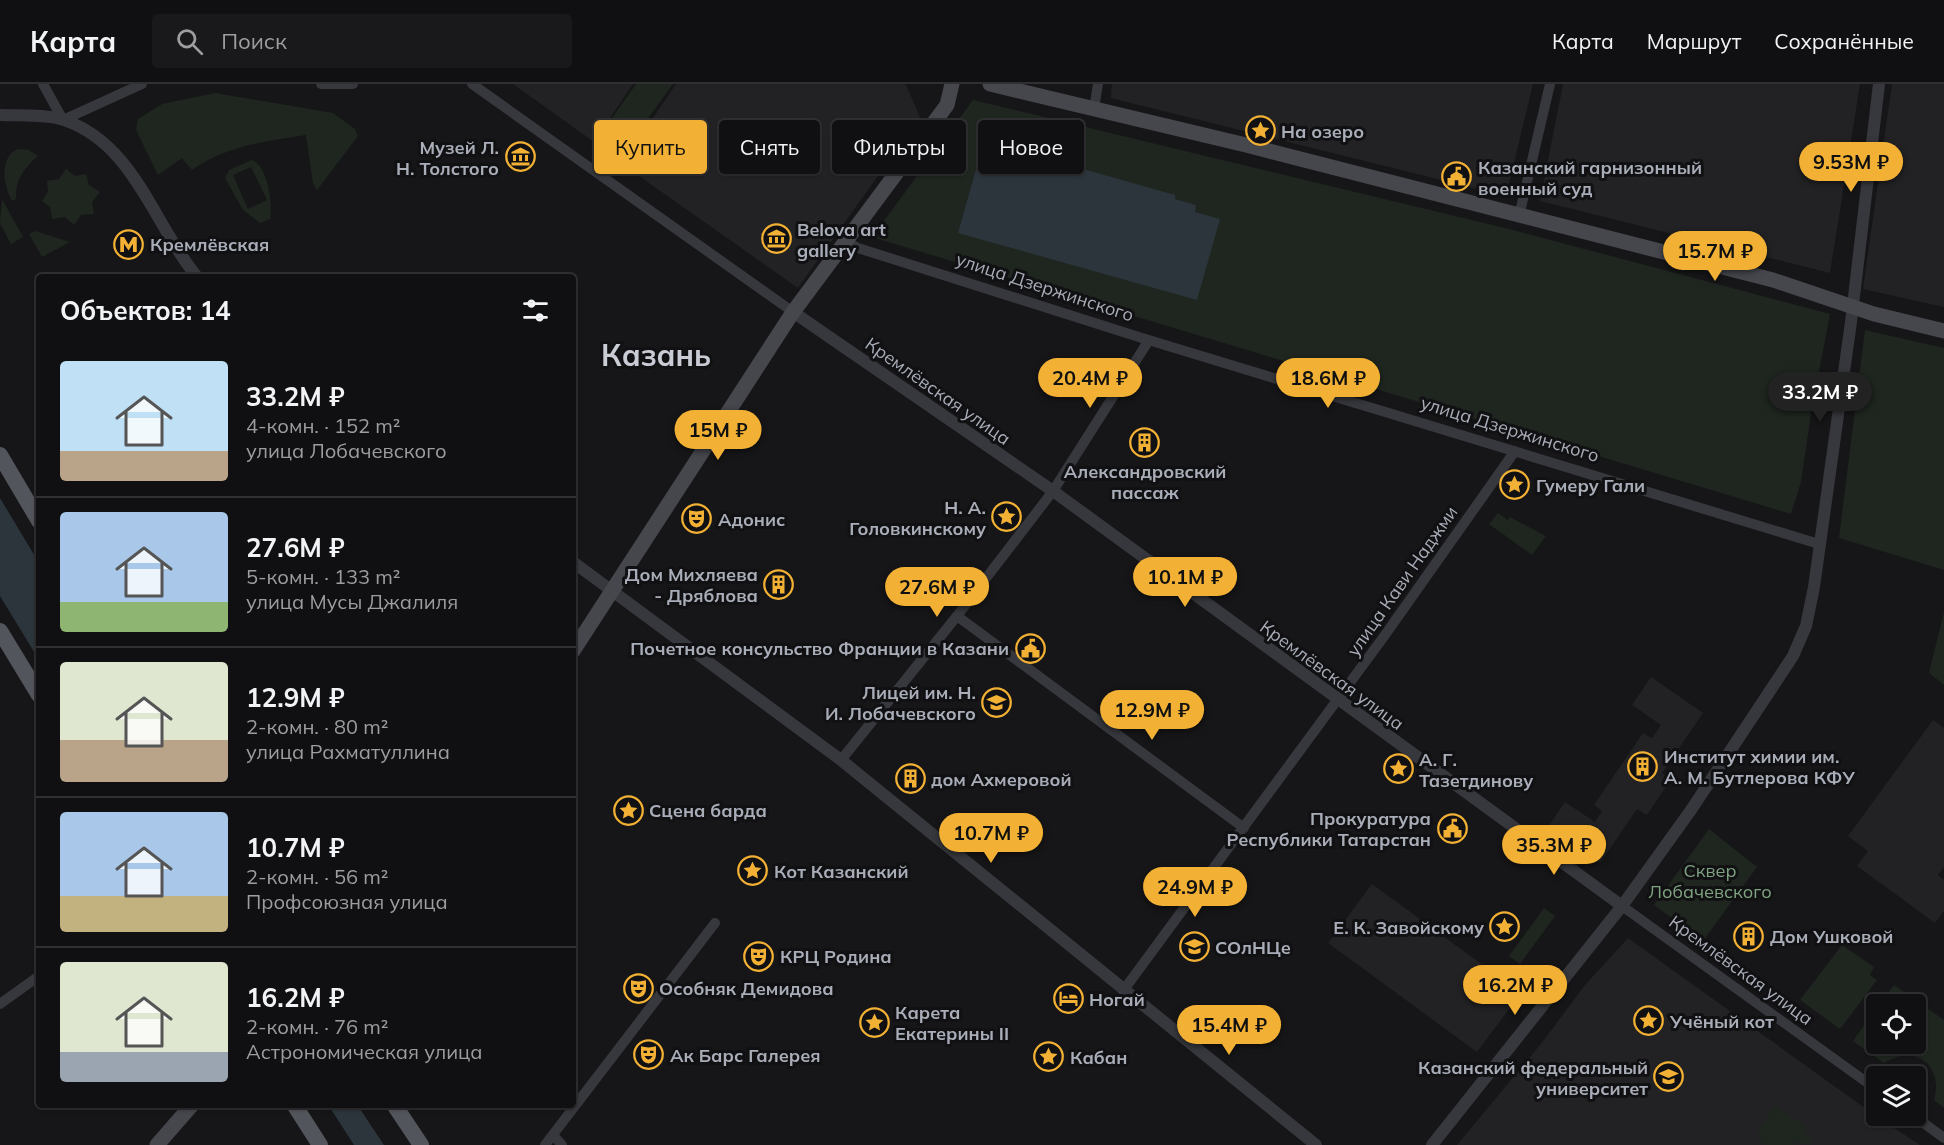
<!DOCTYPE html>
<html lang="ru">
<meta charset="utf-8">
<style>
:root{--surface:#101012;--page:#19191b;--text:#f1f3f6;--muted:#9c9d9f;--line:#303032;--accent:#f2b134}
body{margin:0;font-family:Mulish,sans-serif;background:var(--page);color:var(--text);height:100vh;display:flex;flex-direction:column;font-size:22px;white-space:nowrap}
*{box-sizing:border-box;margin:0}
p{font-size:20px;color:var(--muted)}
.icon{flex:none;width:33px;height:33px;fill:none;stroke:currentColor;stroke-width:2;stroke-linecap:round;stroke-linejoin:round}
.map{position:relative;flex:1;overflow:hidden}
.sheet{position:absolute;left:36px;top:190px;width:540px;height:834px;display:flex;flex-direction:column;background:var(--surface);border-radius:6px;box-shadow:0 2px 4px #0004,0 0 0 2px var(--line)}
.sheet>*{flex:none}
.guide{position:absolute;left:594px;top:36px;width:570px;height:54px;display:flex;gap:12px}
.buttons{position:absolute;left:1866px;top:910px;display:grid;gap:12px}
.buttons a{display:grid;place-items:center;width:60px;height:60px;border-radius:6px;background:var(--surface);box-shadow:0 2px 4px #0004,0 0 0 2px var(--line);font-size:30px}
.price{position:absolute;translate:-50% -51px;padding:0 14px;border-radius:21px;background:var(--accent);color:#111;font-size:20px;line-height:39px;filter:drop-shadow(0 2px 3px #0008)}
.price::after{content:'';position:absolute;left:50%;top:36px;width:18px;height:14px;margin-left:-9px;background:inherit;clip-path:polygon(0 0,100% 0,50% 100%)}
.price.active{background:#222;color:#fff}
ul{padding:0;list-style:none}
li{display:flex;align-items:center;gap:18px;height:150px;padding:0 24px}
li+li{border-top:2px solid var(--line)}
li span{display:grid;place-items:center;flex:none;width:168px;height:120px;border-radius:6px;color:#555}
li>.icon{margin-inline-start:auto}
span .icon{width:72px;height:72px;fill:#fffc;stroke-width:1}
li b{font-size:26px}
h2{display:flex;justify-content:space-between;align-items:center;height:72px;padding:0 24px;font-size:26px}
.chip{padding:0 21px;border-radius:6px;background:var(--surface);box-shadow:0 2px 4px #0004,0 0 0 2px var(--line);font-size:21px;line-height:54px}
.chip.active{background:var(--accent);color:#111}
header{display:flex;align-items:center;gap:36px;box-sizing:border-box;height:84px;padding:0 30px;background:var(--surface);border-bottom:2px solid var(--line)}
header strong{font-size:28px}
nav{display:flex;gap:33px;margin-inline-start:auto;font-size:21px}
.search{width:420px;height:54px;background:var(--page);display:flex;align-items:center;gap:15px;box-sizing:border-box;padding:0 21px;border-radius:6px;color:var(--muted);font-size:22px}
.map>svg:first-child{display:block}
.built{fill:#222225}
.green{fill:#1e261f;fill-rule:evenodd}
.water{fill:#2c353c}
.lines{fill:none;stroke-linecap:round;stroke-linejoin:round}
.minor{stroke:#37383d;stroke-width:10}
.tertiary{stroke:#37383d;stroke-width:12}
.secondary{stroke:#45474d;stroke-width:15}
.primary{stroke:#53555c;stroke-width:16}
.labels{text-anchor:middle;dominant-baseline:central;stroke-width:6;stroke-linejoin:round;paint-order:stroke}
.poi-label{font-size:18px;font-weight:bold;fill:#a8adb8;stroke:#111113;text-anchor:start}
.street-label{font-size:18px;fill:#a8adb8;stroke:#111113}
.park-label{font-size:18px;fill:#7fa381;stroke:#111113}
.town-label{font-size:30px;font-weight:bold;fill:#c9ccd4;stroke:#111113}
</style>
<header>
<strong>Карта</strong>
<div class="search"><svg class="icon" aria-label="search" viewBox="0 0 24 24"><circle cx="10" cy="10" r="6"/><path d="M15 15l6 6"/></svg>Поиск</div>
<nav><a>Карта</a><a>Маршрут</a><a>Сохранённые</a></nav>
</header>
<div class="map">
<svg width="1944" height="1061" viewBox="0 0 1944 1061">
<rect width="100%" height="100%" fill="#161618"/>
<!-- built -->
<path class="built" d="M513,0h120l-39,58z
M676,0h226l4,1 14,32 -122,171 -176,-124z
M1112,0h421l-27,112 -395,-98z
M1563,0h297l-30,189 -290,-72z
M1892,0h52v223l-81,-18z
M1651,593l52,36 -41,60 9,6 -24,36 -10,-6 -37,54 -52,-36 17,-25 30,20 7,-11 -8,-6 23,-34 26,-38 9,5 9,-13 -29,-20z
M1933,636l11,8v139l-6,8 6,5v31l-9,12 -78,-57 11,-15 -20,-15z
M1372,800l149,109 -44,59 -149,-109z
M1628,854l248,178 44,29h-463l87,-105 41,-55z"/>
<!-- green -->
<path class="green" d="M636,0h37l-54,74 -23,-17z
M215,9l118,20 22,16 3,7 -41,54 -4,-7 -7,-48c-39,6 -81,11 -114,35l-10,-12 -24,17 -22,-45 2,-11 24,-15z
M973,16l540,130 317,84 -19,99 -10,69 -10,32 -919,-277z
M18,65l11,1 9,6c-14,12 -23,24 -22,43l-4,2c-10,-18 -12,-45 6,-52z
M252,76c16,6 21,44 18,59l-10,4 -17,-13 -18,-32 4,-8zM251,83l16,33 -19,9 -15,-34z
M66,85l9,7 11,-2 3,11 11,7 -8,10 2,12 -13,1 -7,10 -9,-8 -13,2 -2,-12 -8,-6 6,-9 -1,-11 12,-2z
M2,115l21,38 -12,7 -11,-21z
M35,147l35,11 -28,15 -13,-23z
M1865,246l79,18v222l-105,-32z
M1498,429l10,7 2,-3 36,19 -14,19 -43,-31z
M1944,528v73l-15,-12z
M1709,745l48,38 -54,74 -49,-36z
M1544,824l11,8 -35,48 -11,-8z
M1842,861l32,22 -4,8 7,5 -37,49 -40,-29z
M1894,901l50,35v88l-10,-8c10,-35 -19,-57 -50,-37l-31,-22 23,-32v35h40v-39h-37z
M1904,980c15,0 29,13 22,28l-10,-7 3,-10 -8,-6 -6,8 -11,-8z
M1776,1022l31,22 -3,4 9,7 -4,6 -12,-4 -3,4h-29l-4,-4 -3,-11z"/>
<!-- water -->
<path class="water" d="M984,57l191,54v4l21,6 -1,7 25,7 -23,81 -239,-67z
M0,414l39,65v97l-39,-64z
M329,1022h29l26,39h-30z"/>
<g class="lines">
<!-- minor -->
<path class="minor" d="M43,0l20,36 79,-36
M321,0h32
M472,0l321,228
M1094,25l4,-25
M1519,132l31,-132
M846,157l12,7 284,90 677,206
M957,532l287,212
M841,676l116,-144 96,-125 96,-151
M1622,822l254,183
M1123,907l262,-356 130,-184
M0,920l39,-28
M1914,1032l30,22
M553,1051l9,10
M545,1061l170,-222"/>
<!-- tertiary -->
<path class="tertiary" d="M0,31c19,1 45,-1 64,5 71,24 90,106 134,158
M793,228l260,179 569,415
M573,478l268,198 475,385
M1432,1061l190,-239 69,-96 102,-154 13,-30 8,-39 37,-265 28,-238"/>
<!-- secondary -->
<path class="secondary" d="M990,0l256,61 527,135 101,34 70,17
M573,567l220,-339 154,-207 5,-21
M157,1061l34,-39"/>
<!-- primary -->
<path class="primary" d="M0,371l39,66
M0,547l39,64
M295,1022l25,39
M395,1022l26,39"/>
</g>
<!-- icons -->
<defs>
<symbol id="sight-ring" viewBox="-11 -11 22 22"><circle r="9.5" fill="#111113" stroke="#f2b134" stroke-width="1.5"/><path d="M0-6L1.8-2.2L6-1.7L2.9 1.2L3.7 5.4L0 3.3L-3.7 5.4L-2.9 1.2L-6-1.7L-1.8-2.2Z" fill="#f2b134"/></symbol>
<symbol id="museum-ring" viewBox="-11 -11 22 22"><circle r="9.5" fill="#111113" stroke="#f2b134" stroke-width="1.5"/><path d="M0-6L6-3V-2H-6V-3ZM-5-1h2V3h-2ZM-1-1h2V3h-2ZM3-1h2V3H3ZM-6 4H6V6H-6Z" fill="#f2b134"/></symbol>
<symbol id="civic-ring" viewBox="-11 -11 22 22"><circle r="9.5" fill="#111113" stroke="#f2b134" stroke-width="1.5"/><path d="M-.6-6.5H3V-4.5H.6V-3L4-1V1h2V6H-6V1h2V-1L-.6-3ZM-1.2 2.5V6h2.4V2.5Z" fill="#f2b134"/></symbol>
<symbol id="metro-ring" viewBox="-11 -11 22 22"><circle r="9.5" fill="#111113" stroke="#f2b134" stroke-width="1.5"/><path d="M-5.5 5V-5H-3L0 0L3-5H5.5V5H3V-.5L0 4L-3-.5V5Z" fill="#f2b134"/></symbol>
<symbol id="building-ring" viewBox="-11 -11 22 22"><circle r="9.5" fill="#111113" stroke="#f2b134" stroke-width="1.5"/><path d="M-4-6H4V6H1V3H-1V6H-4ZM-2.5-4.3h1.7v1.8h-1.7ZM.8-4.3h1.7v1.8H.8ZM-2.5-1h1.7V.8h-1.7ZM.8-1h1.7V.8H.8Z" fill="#f2b134"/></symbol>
<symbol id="theatre-ring" viewBox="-11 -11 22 22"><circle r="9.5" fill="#111113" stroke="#f2b134" stroke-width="1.5"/><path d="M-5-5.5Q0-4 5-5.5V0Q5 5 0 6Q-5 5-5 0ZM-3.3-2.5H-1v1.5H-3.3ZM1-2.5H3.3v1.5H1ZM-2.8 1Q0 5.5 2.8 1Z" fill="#f2b134"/></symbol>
<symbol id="school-ring" viewBox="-11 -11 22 22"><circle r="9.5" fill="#111113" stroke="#f2b134" stroke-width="1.5"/><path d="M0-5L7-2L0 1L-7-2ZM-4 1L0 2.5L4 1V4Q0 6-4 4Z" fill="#f2b134"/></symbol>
<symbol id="hotel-ring" viewBox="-11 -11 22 22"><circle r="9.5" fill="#111113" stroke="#f2b134" stroke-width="1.5"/><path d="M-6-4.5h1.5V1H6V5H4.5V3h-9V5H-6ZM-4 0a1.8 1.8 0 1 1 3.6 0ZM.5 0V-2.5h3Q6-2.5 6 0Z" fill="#f2b134"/></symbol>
<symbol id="university-ring" viewBox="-11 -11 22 22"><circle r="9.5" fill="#111113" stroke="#f2b134" stroke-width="1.5"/><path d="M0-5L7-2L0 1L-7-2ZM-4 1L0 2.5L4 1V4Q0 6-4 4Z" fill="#f2b134"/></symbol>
</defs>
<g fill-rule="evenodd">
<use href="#sight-ring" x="1244" y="30" width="33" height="33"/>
<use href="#museum-ring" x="504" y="56" width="33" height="33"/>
<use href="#civic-ring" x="1440" y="76" width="33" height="33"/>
<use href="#museum-ring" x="760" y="138" width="33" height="33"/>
<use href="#metro-ring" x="112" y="144" width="33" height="33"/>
<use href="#building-ring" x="1128" y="342" width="33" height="33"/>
<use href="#sight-ring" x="1498" y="384" width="33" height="33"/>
<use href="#sight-ring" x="990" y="416" width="33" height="33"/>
<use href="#theatre-ring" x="680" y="418" width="33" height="33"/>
<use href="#building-ring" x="762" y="484" width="33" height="33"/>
<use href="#civic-ring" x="1014" y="548" width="33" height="33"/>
<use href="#school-ring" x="980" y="602" width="33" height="33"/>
<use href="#building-ring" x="1626" y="666" width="33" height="33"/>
<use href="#sight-ring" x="1382" y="668" width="33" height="33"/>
<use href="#building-ring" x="894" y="678" width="33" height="33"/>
<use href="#sight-ring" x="612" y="710" width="33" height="33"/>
<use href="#civic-ring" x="1436" y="728" width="33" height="33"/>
<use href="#sight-ring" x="736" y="770" width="33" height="33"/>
<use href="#sight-ring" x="1488" y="826" width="33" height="33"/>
<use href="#building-ring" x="1732" y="836" width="33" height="33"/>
<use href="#school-ring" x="1178" y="846" width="33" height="33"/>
<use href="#theatre-ring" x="742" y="856" width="33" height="33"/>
<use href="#theatre-ring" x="622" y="888" width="33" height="33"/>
<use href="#hotel-ring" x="1052" y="898" width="33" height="33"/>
<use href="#sight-ring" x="1632" y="920" width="33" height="33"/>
<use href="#sight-ring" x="858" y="922" width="33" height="33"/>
<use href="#theatre-ring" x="632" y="954" width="33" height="33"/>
<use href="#sight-ring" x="1032" y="956" width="33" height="33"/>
<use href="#university-ring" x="1652" y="976" width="33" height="33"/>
</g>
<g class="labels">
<!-- poi labels -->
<g class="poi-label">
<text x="1281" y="47">На озеро</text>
<text x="499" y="63" text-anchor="end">Музей Л.<tspan x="499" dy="21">Н. Толстого</tspan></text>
<text x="1478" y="83">Казанский гарнизонный<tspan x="1478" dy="21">военный суд</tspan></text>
<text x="797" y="145">Belova art<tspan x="797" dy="21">gallery</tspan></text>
<text x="150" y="160">Кремлёвская</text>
<text x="1145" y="387" text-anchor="middle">Александровский<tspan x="1145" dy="21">пассаж</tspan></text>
<text x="1536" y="401">Гумеру Гали</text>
<text x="986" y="423" text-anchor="end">Н. А.<tspan x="986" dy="21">Головкинскому</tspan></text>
<text x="718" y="435">Адонис</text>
<text x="758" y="490" text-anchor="end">Дом Михляева<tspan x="758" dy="21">- Дряблова</tspan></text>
<text x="1009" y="564" text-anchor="end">Почетное консульство Франции в Казани</text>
<text x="976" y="608" text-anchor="end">Лицей им. Н.<tspan x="976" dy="21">И. Лобачевского</tspan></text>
<text x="1664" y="672">Институт химии им.<tspan x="1664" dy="21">А. М. Бутлерова КФУ</tspan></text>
<text x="1419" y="675">А. Г.<tspan x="1419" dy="21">Тазетдинову</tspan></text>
<text x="931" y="695">дом Ахмеровой</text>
<text x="649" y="726">Сцена барда</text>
<text x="1431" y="734" text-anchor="end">Прокуратура<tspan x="1431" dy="21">Республики Татарстан</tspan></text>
<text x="774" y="787">Кот Казанский</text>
<text x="1484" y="843" text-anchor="end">Е. К. Завойскому</text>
<text x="1770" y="852">Дом Ушковой</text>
<text x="1215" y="863">СОлНЦе</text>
<text x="780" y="872">КРЦ Родина</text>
<text x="659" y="904">Особняк Демидова</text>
<text x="1089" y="915">Ногай</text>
<text x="895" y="928">Карета<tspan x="895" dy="21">Екатерины II</tspan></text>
<text x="1670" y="937">Учёный кот</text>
<text x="670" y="971">Ак Барс Галерея</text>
<text x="1070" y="973">Кабан</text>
<text x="1648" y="983" text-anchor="end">Казанский федеральный<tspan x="1648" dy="21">университет</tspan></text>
</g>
<!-- street labels -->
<g class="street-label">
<text transform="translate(1045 203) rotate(18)">улица Дзержинского</text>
<text transform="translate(938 307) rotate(35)">Кремлёвская улица</text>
<text transform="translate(1510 345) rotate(17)">улица Дзержинского</text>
<text transform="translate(1402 497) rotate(-55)">улица Кави Наджми</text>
<text transform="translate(1332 591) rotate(36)">Кремлёвская улица</text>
<text transform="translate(1741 886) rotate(36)">Кремлёвская улица</text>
</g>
<!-- park labels -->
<g class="park-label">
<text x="1710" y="786">Сквер<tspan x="1710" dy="21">Лобачевского</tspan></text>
</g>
<!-- town labels -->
<g class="town-label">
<text x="656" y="271">Казань</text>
</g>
</g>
</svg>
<div class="buttons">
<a><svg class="icon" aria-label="locate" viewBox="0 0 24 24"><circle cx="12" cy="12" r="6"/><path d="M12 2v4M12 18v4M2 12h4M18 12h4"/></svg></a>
<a><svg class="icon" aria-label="layers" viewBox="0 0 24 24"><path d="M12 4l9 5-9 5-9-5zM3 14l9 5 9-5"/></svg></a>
</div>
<b class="price" style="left:1851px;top:109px">9.53M ₽</b>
<b class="price" style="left:1715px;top:198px">15.7M ₽</b>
<b class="price" style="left:1090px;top:325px">20.4M ₽</b>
<b class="price" style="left:1328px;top:325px">18.6M ₽</b>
<b class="price active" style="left:1820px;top:339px">33.2M ₽</b>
<b class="price" style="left:718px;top:377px">15M ₽</b>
<b class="price" style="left:1185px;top:524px">10.1M ₽</b>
<b class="price" style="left:937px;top:534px">27.6M ₽</b>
<b class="price" style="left:1152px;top:657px">12.9M ₽</b>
<b class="price" style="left:991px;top:780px">10.7M ₽</b>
<b class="price" style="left:1554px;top:792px">35.3M ₽</b>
<b class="price" style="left:1195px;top:834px">24.9M ₽</b>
<b class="price" style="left:1515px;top:932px">16.2M ₽</b>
<b class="price" style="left:1229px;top:972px">15.4M ₽</b>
<div class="guide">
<a class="chip active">Купить</a>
<a class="chip">Снять</a>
<a class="chip">Фильтры</a>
<a class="chip">Новое</a>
</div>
<section class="sheet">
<h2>Объектов: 14<svg class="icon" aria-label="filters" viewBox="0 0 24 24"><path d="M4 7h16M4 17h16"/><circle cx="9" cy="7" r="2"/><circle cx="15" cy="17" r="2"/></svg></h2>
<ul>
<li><span style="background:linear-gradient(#bfe0f5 75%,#b9a48a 0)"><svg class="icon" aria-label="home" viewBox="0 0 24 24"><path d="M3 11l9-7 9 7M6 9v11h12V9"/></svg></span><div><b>33.2M ₽</b><p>4-комн. · 152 m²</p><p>улица Лобачевского</p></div></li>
<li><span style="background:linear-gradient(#a9c7e8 75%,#8fb573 0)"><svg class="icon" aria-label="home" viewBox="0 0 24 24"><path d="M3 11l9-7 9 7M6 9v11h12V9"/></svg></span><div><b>27.6M ₽</b><p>5-комн. · 133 m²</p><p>улица Мусы Джалиля</p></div></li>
<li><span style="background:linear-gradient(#dfe7d0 65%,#b9a48a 0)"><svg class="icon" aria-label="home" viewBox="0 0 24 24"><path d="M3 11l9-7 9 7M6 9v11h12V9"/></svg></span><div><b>12.9M ₽</b><p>2-комн. · 80 m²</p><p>улица Рахматуллина</p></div></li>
<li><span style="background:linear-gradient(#a9c7e8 70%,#c2b280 0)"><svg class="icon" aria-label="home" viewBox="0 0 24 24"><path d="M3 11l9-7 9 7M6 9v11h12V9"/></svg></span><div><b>10.7M ₽</b><p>2-комн. · 56 m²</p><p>Профсоюзная улица</p></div></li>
<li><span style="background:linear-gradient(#dfe7d0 75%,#9aa5b1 0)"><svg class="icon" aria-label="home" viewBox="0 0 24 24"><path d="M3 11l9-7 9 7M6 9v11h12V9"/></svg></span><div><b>16.2M ₽</b><p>2-комн. · 76 m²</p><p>Астрономическая улица</p></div></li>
</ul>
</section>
</div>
